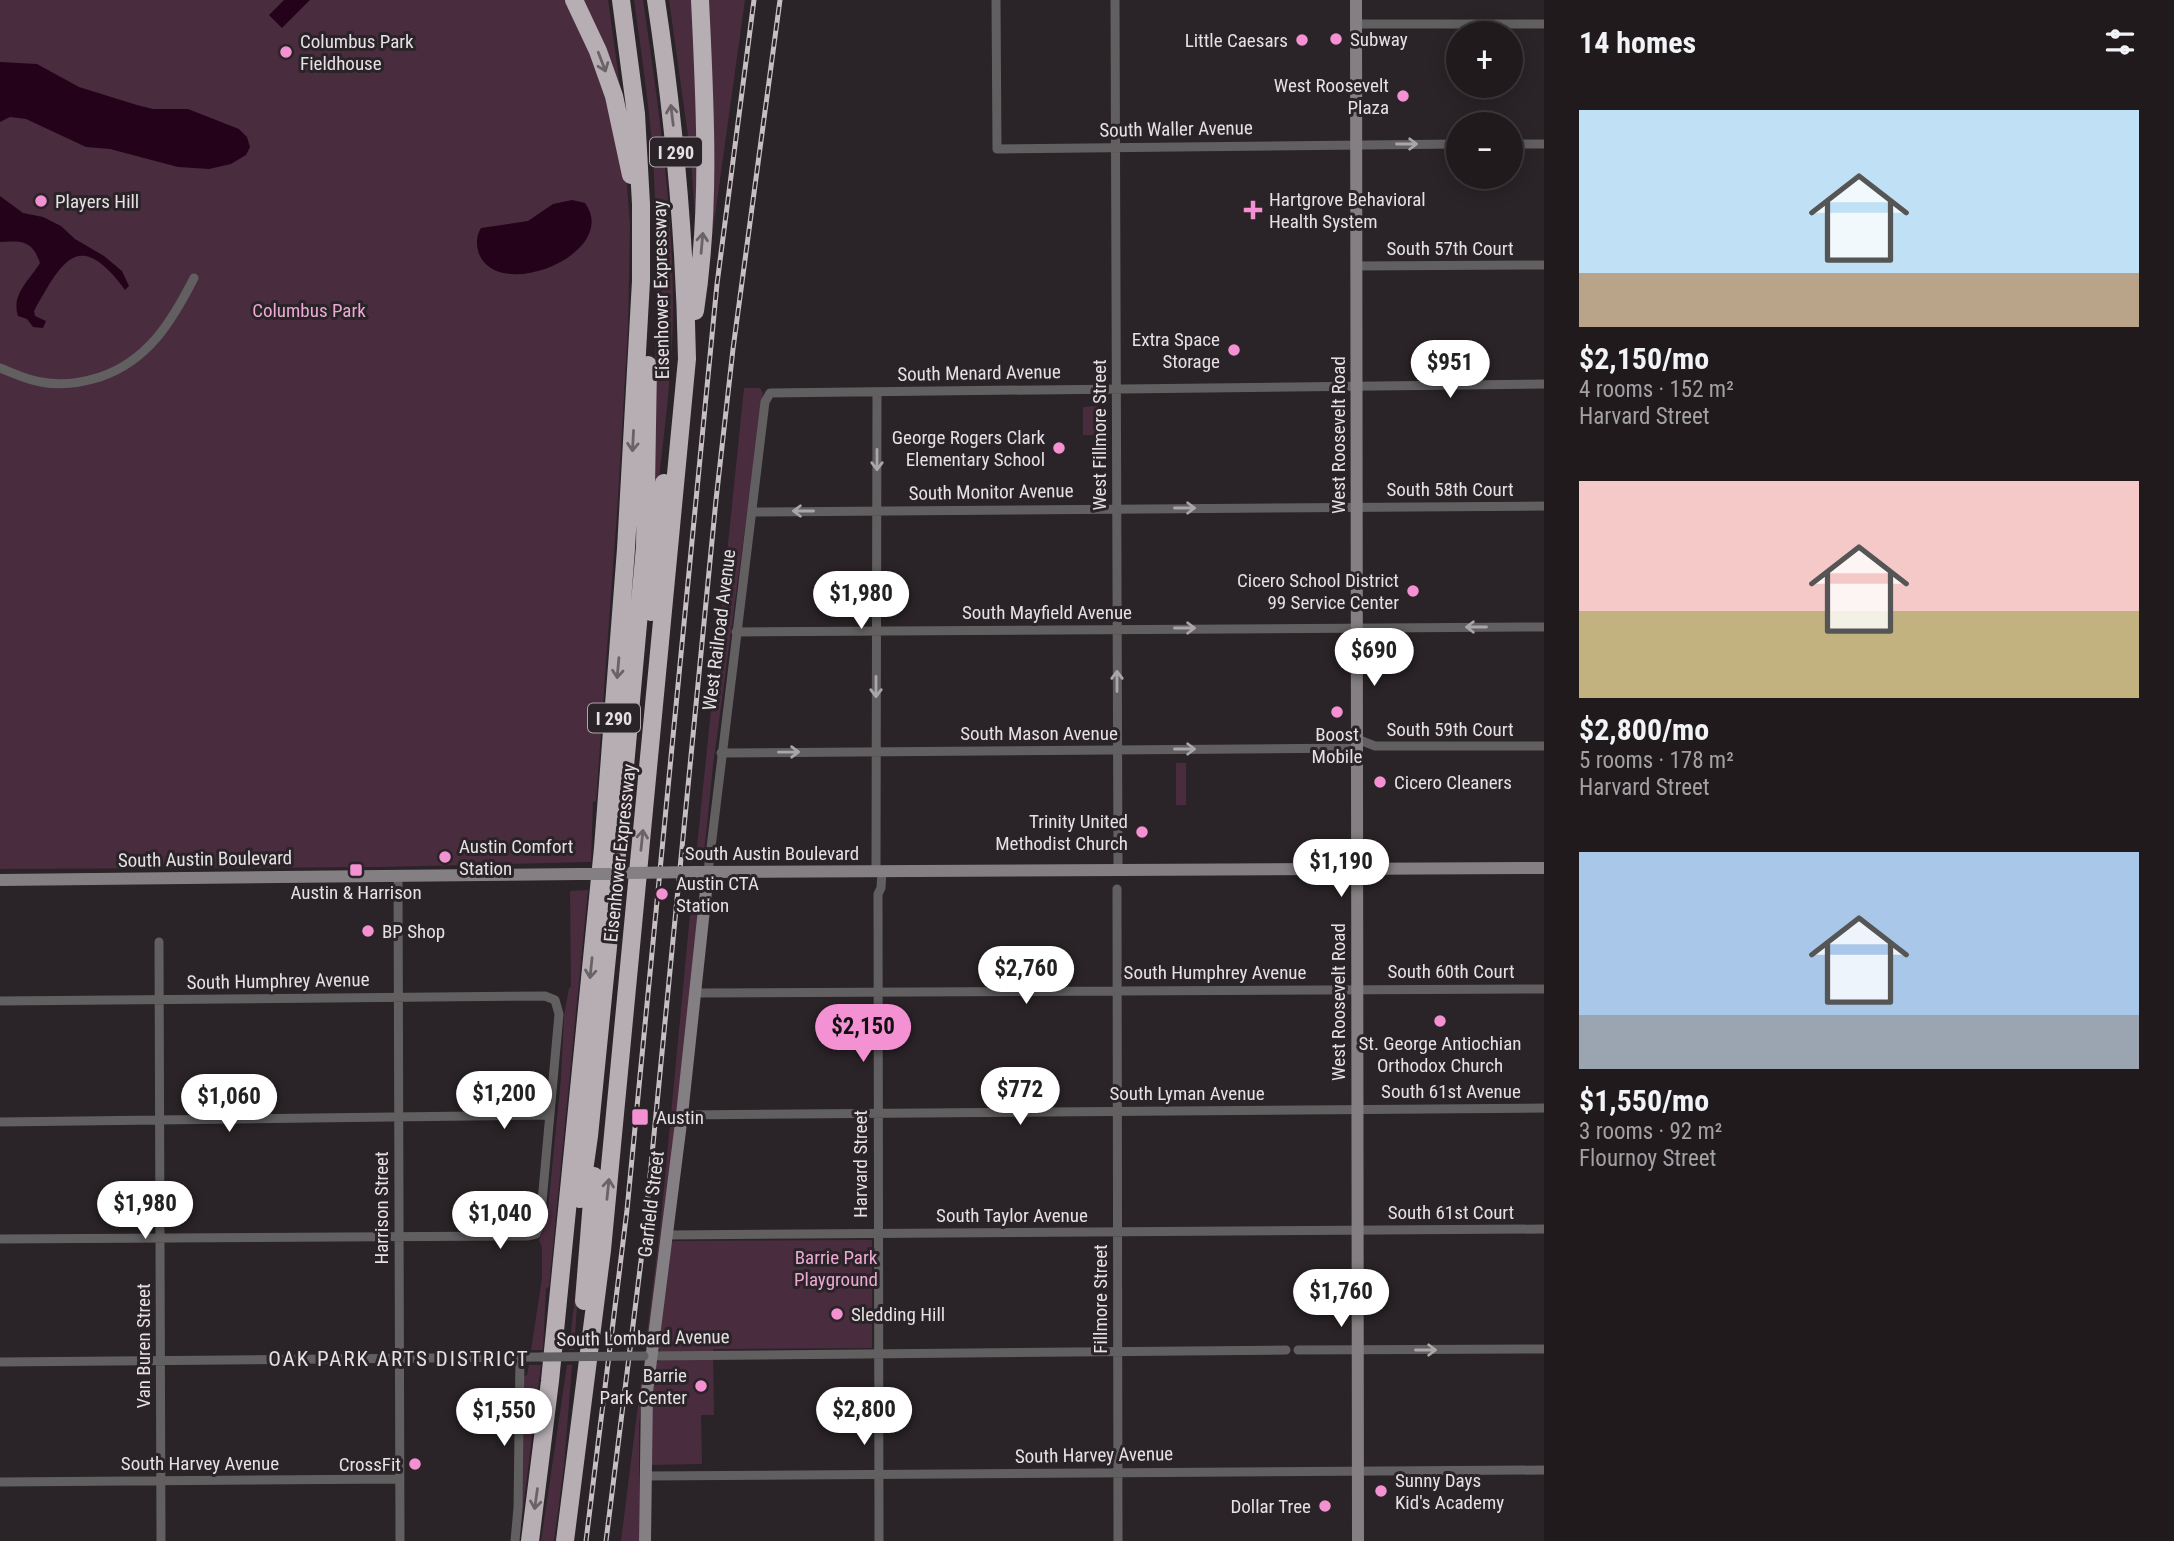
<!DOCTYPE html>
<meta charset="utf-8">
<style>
:root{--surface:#201a1d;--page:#282326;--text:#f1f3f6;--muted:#a2a1a4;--line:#3d383b;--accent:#f491d3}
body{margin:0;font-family:"Roboto Condensed",sans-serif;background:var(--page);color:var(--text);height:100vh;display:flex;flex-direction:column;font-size:26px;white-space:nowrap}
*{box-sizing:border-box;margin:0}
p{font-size:23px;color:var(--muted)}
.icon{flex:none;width:38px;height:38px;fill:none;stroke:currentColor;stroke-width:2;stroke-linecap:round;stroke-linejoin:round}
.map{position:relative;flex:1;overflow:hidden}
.sheet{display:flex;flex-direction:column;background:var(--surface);width:630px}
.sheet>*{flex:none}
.tools{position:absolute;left:1446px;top:21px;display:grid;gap:14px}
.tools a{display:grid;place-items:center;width:77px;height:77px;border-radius:50%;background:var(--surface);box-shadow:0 4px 18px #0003,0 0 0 2px var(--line);font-size:35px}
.price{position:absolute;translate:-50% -60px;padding:0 16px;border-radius:24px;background:#fff;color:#222;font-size:23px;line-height:46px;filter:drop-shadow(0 2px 4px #0008)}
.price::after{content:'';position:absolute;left:50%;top:42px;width:21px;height:16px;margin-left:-10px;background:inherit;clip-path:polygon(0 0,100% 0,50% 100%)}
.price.active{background:var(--accent);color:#111}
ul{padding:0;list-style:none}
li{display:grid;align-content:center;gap:14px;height:371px;padding:0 35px}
li span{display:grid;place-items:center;height:217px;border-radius:0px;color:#555}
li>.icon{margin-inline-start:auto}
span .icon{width:126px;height:126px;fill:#fffc;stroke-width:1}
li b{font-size:30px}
h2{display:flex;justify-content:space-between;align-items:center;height:84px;padding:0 35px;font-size:30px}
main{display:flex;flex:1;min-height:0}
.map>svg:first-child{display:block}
.green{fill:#492d3f}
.water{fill:#24031a}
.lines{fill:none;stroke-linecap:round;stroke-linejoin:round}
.street{stroke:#625f61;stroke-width:9}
.secondary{stroke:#847f82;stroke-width:12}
.highway{stroke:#b6aeb3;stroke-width:18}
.rail-casing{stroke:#c5bfc2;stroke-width:5}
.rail{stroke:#2a2327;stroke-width:2.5;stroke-dasharray:8;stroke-linecap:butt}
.street-bridge{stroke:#625f61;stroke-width:9}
.secondary-bridge{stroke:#847f82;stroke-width:12}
.oneway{stroke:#696266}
.oneway2{stroke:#aaa6a8}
.poi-dot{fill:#f491d3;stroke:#2a2327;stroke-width:2.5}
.labels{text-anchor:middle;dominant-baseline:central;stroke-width:6;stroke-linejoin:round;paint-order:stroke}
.shield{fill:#2a2327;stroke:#ada7ab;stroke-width:2}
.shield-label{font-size:18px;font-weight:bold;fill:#e5e0e3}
.poi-label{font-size:19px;fill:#e5e0e3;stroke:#2a2327;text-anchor:start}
.street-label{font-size:19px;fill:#e5e0e3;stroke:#2a2327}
.park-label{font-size:19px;fill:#eda9d4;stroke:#2a2327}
.neighbourhood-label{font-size:21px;letter-spacing:2px;fill:#e5e0e3;stroke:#2a2327}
</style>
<main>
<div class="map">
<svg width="1544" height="1541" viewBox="0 0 1544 1541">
<rect width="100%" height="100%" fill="#2a2327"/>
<!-- green -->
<path class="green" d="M0,0h567l31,67 27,91 5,68 -2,101 -10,171 -22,303 -3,1 -2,60 -211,5 -380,2z
M578,0h30l13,93z
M634,0h9c15,103 30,205 30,308 0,65 -10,128 -16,192h-5c2,-108 7,-217 2,-325 -3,-59 -12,-117 -20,-175z
M669,0h25l5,105 -3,122 -6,-77z
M707,0h38l-38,273 7,-105z
M744,388h16l3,5 -50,373 -9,87 -2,3h-6z
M1098,406l-4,29h-11v-28z
M1176,763h10v42h-10z
M588,890l-39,397 -3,1 -3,62h-12l11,-72v-31l-3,-7 8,-21 14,-141 3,-62 5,-28 2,-1 -1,-96z
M691,904l8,1 -17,170 -34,267h-2l14,-112z
M582,1232l-8,118h-5z
M872,1240v108l-159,1 1,66h-13l1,49 -55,1 8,-101 5,-4v-10l-3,-2 14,-105 3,-2z
M529,1365h12l-22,176 4,-57 1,-108 3,-1z
M567,1365h5l-8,101 -10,75h-13z
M642,1374h2l-5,52v115h-18z"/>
<!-- water -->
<path class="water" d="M284,0h26l-28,28 -13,-13z
M0,62l37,2 42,23 58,18 16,4h35l51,20 8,8 3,10 -4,8 -15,9 -22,5 -31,-2 -68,-18 -24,-2 -60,-28 -16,-2 -10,5z
M0,196l23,17 20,4 18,9 14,13 29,17 18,15 7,15 -4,4c-46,-63 -63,-29 -91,21l1,5 11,5 -3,7 -10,-1 -6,-8 -9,-3c-7,-22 11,-35 22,-53 -8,-23 -18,-22 -40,-21z
M572,200l13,3c36,49 -85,101 -106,51 -3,-9 -3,-18 2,-26l47,-7 25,-17z"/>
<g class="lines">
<!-- street -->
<path class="street" d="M996,0l1,149 461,-5
M1115,0l3,870
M1356,24h188
M1510,144h34
M1356,266l188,-1
M0,368c13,5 27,12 41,14 20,4 40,1 59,-5 48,-16 72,-56 94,-99
M752,512l792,-6
M736,632l808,-5
M1357,739l18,7h169
M721,753l636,-5
M876,871l1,-479
M708,872l57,-470 5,-9 774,-9
M398,876l2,665
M1117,889l1,652
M159,942l2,599
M695,993l849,-4
M0,1001l545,-5 10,4 4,14 -19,210 -4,10 -9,2 -527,3
M682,1115l862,-7
M0,1122l550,-7
M667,1235l877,-6
M1298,1350l246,-1
M646,1356l640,-6
M0,1362l542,-5
M645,1476l899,-6
M0,1482l400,-3
M515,1541l3,-33 2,-150
M879,1541l-1,-647 3,-6 1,-17"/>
<!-- secondary -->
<path class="secondary" d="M1356,0l2,1541
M695,872l849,-4
M0,880l579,-6
M645,1541l2,-149 35,-277 26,-243"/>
<!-- highway -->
<path class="highway" d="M574,0l24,51 16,45 17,79
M695,311c16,-104 10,-207 5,-311
M651,612l13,-129
M580,1199l9,-63 25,-249 31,-340 3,-182
M584,1301l10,-125
M530,1541l20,-160 53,-533 23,-299 15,-268v-77l-5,-90 -15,-114
M565,1541l37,-291 85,-891c-2,-121 -13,-239 -31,-359"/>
<defs>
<path id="rail" d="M586,1541l41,-331 90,-926 37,-284
M606,1541l38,-304 72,-737 17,-151 47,-349"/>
</defs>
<!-- rail casing -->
<use href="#rail" class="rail-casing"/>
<!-- rail -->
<use href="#rail" class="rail"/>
<!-- street-bridge -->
<path class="street-bridge" d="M542,1357l102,-1"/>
<!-- secondary-bridge -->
<path class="secondary-bridge" d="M630,873l65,-1
M579,874h31"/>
</g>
<!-- one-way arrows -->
<defs><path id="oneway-shaft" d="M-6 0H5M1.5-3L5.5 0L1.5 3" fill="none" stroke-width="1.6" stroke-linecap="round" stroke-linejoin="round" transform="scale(1.75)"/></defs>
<g class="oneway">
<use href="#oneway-shaft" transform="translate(602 62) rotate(69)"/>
<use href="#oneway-shaft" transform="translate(672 115) rotate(-97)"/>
<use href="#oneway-shaft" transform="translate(702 243) rotate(-85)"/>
<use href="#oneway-shaft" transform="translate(633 441) rotate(93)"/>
<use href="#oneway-shaft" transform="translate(618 668) rotate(95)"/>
<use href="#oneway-shaft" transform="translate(642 840) rotate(-84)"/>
<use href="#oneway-shaft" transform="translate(591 968) rotate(96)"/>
<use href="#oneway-shaft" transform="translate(608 1189) rotate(-84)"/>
<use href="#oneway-shaft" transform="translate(536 1499) rotate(98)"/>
</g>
<g class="oneway2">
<use href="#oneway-shaft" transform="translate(1407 144)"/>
<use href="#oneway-shaft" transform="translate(877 460) rotate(90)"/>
<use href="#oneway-shaft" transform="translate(1185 508)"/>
<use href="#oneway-shaft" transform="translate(803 511) rotate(180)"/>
<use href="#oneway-shaft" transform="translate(1476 627) rotate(180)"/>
<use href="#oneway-shaft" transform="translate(1185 628)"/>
<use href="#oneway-shaft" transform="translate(1117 681) rotate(-90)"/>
<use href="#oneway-shaft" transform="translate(876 687) rotate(90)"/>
<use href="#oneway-shaft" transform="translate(1185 749)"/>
<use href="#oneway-shaft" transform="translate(789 752) rotate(-1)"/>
<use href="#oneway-shaft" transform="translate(1426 1350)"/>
</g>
<!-- markers -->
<g class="poi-dot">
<circle cx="1336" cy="39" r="7"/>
<circle cx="1302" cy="40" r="7"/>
<circle cx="286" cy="52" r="7"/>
<circle cx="1403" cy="96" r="7"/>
<circle cx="41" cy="201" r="7"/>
<path d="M1249.5 199.5h7v7h7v7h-7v7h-7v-7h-7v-7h7z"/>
<circle cx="1234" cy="350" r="7"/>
<circle cx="1059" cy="448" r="7"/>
<circle cx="1413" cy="591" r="7"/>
<circle cx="1337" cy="712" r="7"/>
<circle cx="1380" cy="782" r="7"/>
<circle cx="1142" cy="832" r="7"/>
<circle cx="445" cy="857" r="7"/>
<rect x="349" y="863" width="14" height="14" rx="3.5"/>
<circle cx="662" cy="894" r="7"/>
<circle cx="368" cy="931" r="7"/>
<circle cx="1440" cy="1021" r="7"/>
<rect x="631" y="1108" width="18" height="18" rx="3.5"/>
<circle cx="837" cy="1314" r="7"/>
<circle cx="701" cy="1386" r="7"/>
<circle cx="415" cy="1464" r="7"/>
<circle cx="1381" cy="1491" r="7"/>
<circle cx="1325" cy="1506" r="7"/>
</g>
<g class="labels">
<!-- shield labels -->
<g class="shield">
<rect x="650" y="137.5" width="52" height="29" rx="5"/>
<rect x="588" y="703.5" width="52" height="29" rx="5"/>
</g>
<g class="shield-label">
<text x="676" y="152">I 290</text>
<text x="614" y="718">I 290</text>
</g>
<!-- poi labels -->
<g class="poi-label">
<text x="1350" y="39">Subway</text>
<text x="1288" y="40" text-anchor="end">Little Caesars</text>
<text x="300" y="41">Columbus Park<tspan x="300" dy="22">Fieldhouse</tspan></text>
<text x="1389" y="85" text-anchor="end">West Roosevelt<tspan x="1389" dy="22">Plaza</tspan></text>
<text x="1269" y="199">Hartgrove Behavioral<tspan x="1269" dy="22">Health System</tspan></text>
<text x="55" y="201">Players Hill</text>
<text x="1220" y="339" text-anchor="end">Extra Space<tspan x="1220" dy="22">Storage</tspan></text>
<text x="1045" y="437" text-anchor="end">George Rogers Clark<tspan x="1045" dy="22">Elementary School</tspan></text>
<text x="1399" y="580" text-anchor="end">Cicero School District<tspan x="1399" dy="22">99 Service Center</tspan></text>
<text x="1337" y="734" text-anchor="middle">Boost<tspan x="1337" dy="22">Mobile</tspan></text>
<text x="1394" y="782">Cicero Cleaners</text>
<text x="1128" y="821" text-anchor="end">Trinity United<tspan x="1128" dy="22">Methodist Church</tspan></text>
<text x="459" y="846">Austin Comfort<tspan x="459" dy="22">Station</tspan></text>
<text x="676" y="883">Austin CTA<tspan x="676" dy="22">Station</tspan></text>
<text x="356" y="892" text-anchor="middle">Austin &amp; Harrison</text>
<text x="382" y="931">BP Shop</text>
<text x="1440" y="1043" text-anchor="middle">St. George Antiochian<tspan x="1440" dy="22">Orthodox Church</tspan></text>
<text x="656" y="1117">Austin</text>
<text x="851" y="1314">Sledding Hill</text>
<text x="687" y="1375" text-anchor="end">Barrie<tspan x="687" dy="22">Park Center</tspan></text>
<text x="401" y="1464" text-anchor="end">CrossFit</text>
<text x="1395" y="1480">Sunny Days<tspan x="1395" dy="22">Kid's Academy</tspan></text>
<text x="1311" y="1506" text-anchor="end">Dollar Tree</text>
</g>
<!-- street labels -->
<g class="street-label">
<text transform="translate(1176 129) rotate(-1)">South Waller Avenue</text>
<text x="1450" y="248">South 57th Court</text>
<text transform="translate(661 290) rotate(-91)">Eisenhower Expressway</text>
<text transform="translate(979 373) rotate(-1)">South Menard Avenue</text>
<text transform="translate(1099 435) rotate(-90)">West Fillmore Street</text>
<text transform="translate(1338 435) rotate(-90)">West Roosevelt Road</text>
<text x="1450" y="489">South 58th Court</text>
<text transform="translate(991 492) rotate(-1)">South Monitor Avenue</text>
<text x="1047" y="612">South Mayfield Avenue</text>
<text transform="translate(719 630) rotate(-83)">West Railroad Avenue</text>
<text x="1450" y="729">South 59th Court</text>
<text x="1039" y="733">South Mason Avenue</text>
<text transform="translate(620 853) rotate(-84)">Eisenhower Expressway</text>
<text x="772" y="853">South Austin Boulevard</text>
<text transform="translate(205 859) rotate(-1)">South Austin Boulevard</text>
<text x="1451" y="971">South 60th Court</text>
<text x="1215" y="972">South Humphrey Avenue</text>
<text transform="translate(278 981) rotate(-1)">South Humphrey Avenue</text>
<text transform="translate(1338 1002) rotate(-90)">West Roosevelt Road</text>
<text x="1451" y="1091">South 61st Avenue</text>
<text x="1187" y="1093">South Lyman Avenue</text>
<text transform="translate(860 1164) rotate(-90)">Harvard Street</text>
<text transform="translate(651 1204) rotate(-83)">Garfield Street</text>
<text transform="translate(381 1208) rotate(-90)">Harrison Street</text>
<text x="1451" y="1212">South 61st Court</text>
<text x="1012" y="1215">South Taylor Avenue</text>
<text transform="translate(1100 1299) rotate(-90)">Fillmore Street</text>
<text transform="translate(643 1338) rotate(-1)">South Lombard Avenue</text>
<text transform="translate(143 1346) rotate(-90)">Van Buren Street</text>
<text transform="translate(1094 1455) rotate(-1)">South Harvey Avenue</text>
<text x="200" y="1463">South Harvey Avenue</text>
</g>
<!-- park labels -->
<g class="park-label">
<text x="309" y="310">Columbus Park</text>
<text x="836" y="1257">Barrie Park<tspan x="836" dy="22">Playground</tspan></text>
</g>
<!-- neighbourhood labels -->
<g class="neighbourhood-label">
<text x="399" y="1359">OAK PARK ARTS DISTRICT</text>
</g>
</g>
</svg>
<div class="tools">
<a>+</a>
<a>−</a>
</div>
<b class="price" style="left:1450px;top:400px">$951</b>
<b class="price" style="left:861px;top:631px">$1,980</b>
<b class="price" style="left:1374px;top:688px">$690</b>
<b class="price" style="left:1341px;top:899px">$1,190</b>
<b class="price" style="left:1026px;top:1006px">$2,760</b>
<b class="price active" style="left:863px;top:1064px">$2,150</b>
<b class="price" style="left:1020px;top:1127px">$772</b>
<b class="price" style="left:504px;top:1131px">$1,200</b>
<b class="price" style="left:229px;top:1134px">$1,060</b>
<b class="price" style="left:145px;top:1241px">$1,980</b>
<b class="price" style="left:500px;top:1251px">$1,040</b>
<b class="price" style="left:1341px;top:1329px">$1,760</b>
<b class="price" style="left:864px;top:1447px">$2,800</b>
<b class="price" style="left:504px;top:1448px">$1,550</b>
</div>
<section class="sheet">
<h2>14 homes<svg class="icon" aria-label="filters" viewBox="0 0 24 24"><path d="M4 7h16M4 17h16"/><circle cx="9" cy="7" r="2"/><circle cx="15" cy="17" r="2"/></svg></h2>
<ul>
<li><span style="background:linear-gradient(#bfe0f5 75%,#b9a48a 0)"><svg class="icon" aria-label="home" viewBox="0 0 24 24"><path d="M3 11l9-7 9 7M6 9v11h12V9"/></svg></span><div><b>$2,150/mo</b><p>4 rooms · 152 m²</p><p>Harvard Street</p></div></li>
<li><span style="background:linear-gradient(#f6c9c9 60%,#c2b280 0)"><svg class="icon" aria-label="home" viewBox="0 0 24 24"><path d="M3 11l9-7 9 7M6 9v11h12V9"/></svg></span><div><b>$2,800/mo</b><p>5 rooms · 178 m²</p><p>Harvard Street</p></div></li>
<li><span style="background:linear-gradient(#a9c7e8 75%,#9aa5b1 0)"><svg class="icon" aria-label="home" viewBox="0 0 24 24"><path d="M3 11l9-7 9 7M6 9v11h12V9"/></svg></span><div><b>$1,550/mo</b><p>3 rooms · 92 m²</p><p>Flournoy Street</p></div></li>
</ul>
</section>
</main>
